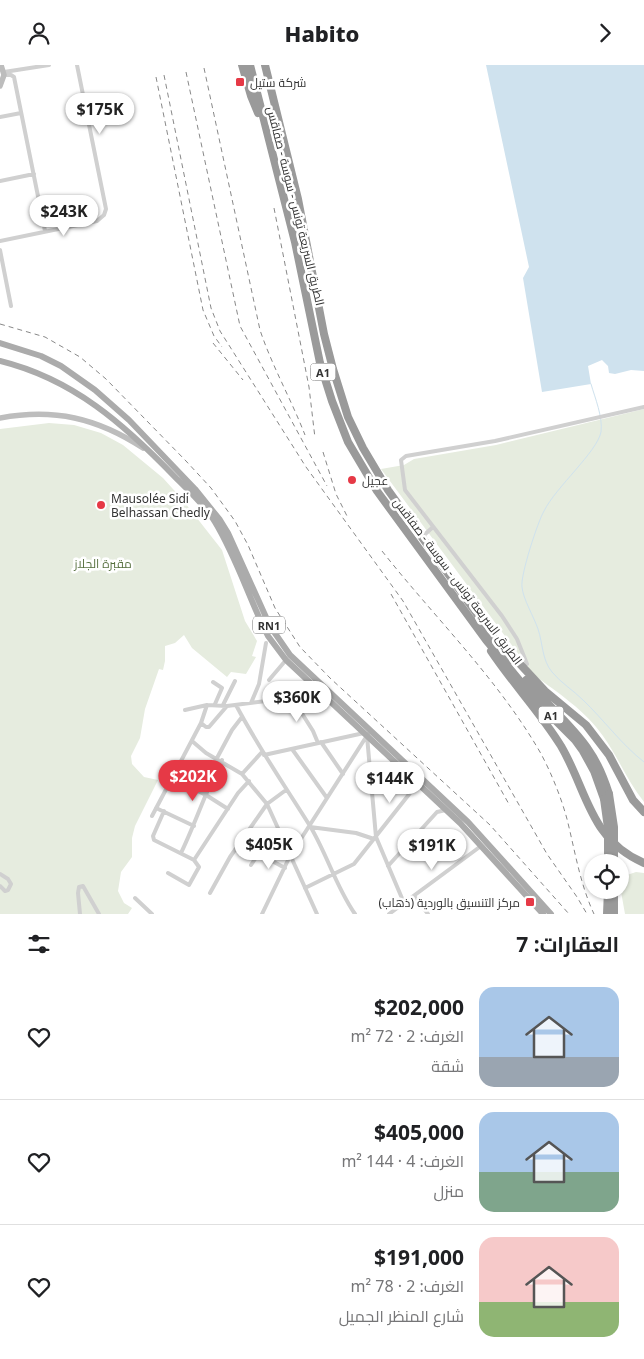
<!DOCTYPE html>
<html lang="ar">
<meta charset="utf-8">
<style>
:root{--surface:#fff;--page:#f2f2f2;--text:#202124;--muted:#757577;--line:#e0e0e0;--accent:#e63946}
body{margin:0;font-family:"Noto Sans",Cairo,sans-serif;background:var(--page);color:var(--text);direction:rtl;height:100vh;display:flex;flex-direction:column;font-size:19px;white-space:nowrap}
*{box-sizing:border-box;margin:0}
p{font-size:16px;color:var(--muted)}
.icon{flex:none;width:28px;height:28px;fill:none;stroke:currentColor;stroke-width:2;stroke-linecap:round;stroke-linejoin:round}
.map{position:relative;height:849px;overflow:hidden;direction:ltr}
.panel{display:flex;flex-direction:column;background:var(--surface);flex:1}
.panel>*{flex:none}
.fabs{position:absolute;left:584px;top:789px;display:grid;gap:10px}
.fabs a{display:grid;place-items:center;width:45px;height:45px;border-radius:50%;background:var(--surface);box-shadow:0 1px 4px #0004;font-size:25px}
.price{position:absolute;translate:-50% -42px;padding:0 11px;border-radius:18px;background:#fff;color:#222;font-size:16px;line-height:32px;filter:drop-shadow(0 1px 2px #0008)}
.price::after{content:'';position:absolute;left:50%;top:30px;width:15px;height:11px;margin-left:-8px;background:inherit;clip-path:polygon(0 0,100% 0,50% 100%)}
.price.selected{background:var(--accent);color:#fff}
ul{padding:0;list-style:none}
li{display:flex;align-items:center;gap:15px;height:125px;padding:0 25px}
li+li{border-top:1px solid var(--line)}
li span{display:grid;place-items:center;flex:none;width:140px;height:100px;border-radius:15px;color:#555}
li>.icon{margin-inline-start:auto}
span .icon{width:60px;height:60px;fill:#fffc;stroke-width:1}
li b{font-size:21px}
h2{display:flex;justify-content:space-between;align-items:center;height:60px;padding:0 25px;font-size:21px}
header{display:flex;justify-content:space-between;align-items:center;height:65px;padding:0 25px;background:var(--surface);font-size:22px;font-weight:800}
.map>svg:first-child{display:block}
.green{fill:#e6ecdf}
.water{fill:#cfe2ee}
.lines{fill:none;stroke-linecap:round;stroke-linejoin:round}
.stream{stroke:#cfe2ee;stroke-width:1}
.minor{stroke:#d0d0d0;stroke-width:4}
.secondary{stroke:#bdbdbd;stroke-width:5.5}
.primary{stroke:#ababab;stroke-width:6}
.motorway{stroke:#9a9a9a;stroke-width:8}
.rail{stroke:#888;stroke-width:1;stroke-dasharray:5 4;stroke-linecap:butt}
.motorway-bridge{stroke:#9a9a9a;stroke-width:8}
.poi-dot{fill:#e63946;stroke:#fff;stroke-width:2}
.labels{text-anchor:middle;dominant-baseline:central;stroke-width:5;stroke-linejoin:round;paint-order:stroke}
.shield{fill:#fff;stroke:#707070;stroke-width:1}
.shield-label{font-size:11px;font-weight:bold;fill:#333}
.poi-label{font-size:12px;fill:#333;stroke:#fff;text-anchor:start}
.street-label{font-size:12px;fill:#333;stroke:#fff}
.park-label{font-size:12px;fill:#56703f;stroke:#fff}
</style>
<header><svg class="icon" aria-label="forward" viewBox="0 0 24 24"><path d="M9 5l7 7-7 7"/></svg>Habito<svg class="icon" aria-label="person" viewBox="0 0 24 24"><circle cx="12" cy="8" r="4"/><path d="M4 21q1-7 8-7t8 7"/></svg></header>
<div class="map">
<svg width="644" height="849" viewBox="0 0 644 849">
<rect width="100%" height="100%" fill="#fff"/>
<!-- green -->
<path class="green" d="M644,344v393c-16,-20 -26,-45 -41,-66 -17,-25 -45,-43 -69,-61l-153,-206 23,-4 10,-6 82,-14z
M49,358l25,2 27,8 22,12 40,33 19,21 40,51 23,71 12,20 -5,15 4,1 -10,17 -15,-2 -4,5 -35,-29 -8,-13 -9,8 -10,3v15l-2,9 -4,-1 -14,40 -5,29 -9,18 1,8 12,13 14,3 -23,46 -3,12v19l-11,15 -3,19 6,12 8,5 -4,6h-128v-485z
M636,807l8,1v41h-19l-5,-28 7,-11z"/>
<!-- water -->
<path class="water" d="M486,0h158v306l-13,-1 -16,4 -6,-1 -1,-7 -6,-6 -14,6 3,18 -49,8 -19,-114 6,-11z"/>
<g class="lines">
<!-- stream -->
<path class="stream" d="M591,319c4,14 12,33 10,48 -4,20 -45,55 -57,79 -6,10 -24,65 -22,76 1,12 12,30 16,42 5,15 4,31 14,43 9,11 21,18 31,28 21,20 38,44 61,62"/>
<!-- minor -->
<path class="minor" d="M4,7l45,-7
M4,10h7l3,2 31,154
M0,52l21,-4
M0,116l34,-7
M0,176l97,-20 7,-6 2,-6 -29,-144
M0,185l11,56
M423,471l10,-9
M527,599l-10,-25 -15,-23 -97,-126 -4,-30 5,-4 89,-15 149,-34
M269,615l17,-20
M213,617l9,6 -7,16
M291,631l22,35 5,12
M251,638l8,-19 7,-41
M223,640l12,-24
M236,640c22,42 49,81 74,121 17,28 26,61 45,88
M185,645l22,-5 20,1 47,-6 33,-8 8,-5
M201,658l5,4h3l18,-21
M367,671l9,101 28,66
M192,676l14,12 36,21 25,30 50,110
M321,677l22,32
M292,684l35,49
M264,690l100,-22
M217,693l15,-28 10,-13
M242,709l20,-22
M173,714l33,16 22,14
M156,743l38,18
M164,746l-11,25 1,4 40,20 5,7 -10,18 -21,-12
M152,751l49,-93 6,-18
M310,762l46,6 18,6
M181,788c15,-31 25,-63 41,-93
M194,795l44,-67 11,-12
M251,800l6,-9h6l22,12
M388,801l49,-54 9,-2
M0,809l8,5 3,5 -3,6 -3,1 -5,-5
M305,823l49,-24 64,-81
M210,828l20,-36 37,-53 19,-14
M414,831l14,18
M135,833l17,16
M80,849l-2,-21 1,-6 4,-1 16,28
M262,849l28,-58 78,-122
M389,849l92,-68"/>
<!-- secondary -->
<path class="secondary" d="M0,21l4,-11 -3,-10
M0,353c54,-10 97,0 143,30"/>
<!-- primary -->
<path class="primary" d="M0,278l41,13 20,10 34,24 34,30 66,69 25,31 8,13 42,93 20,29 178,167 83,92
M0,296c73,18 124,63 175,116 14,14 30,28 40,45 20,33 32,70 48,104l5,10 18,24 174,163 83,91"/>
<!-- motorway -->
<path class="motorway" d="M242,0l9,31 7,17
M250,0l45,177 25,121 12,38 16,41 29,49 109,149 52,63 37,37 8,11 11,20 10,28
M265,0l33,134 26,135 9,35 15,48 15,31 25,42 122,170
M507,585l38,41 41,34 23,30 24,45 11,12
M491,586c22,33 49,61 70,95 27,46 28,93 83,117
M526,615c20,24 45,44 62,69 10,14 16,29 21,45
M607,849l1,-24
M614,849v-24"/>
<!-- rail -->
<path class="rail" d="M204,3l56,262c12,36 31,69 45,105
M186,7l54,254 87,160
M164,10l47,233 9,23 86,136 97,134 144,253 30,43 10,17
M156,12l47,233 11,26 8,11
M274,143l35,179 6,51
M0,259l45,13 35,20 26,22 80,82 25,27 24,33 13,24 27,63 25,39 30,31 160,147 79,89
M213,278l30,37
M323,387l13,42 11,22
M382,486c53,67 115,127 158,201 11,20 21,45 27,67 8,32 13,65 27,95
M391,529l119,212"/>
<!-- motorway-bridge -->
<path class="motorway-bridge" d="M609,729l5,33v36
M604,734l4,29v35"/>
</g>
<!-- markers -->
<g class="poi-dot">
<rect x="235" y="12" width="10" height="10" rx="2.5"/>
<circle cx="352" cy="415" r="5"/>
<circle cx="101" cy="440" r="5"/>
<rect x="525" y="832" width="10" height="10" rx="2.5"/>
</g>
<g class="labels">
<!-- shield labels -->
<g class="shield">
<rect x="310.5" y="298.5" width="25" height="17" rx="4"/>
<rect x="253" y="551.5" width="32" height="17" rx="4"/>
<rect x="538.5" y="641.5" width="25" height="17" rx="4"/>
</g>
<g class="shield-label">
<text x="323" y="307">A1</text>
<text x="269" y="560">RN1</text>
<text x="551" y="650">A1</text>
</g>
<!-- poi labels -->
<g class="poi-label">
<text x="250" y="17">شركة ستيل</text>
<text x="362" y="415">عجيل</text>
<text x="111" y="433">Mausolée Sidi<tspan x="111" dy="14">Belhassan Chedly</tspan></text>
<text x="520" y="837" text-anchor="end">مركز التنسيق بالوردية (ذهاب)</text>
</g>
<!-- street labels -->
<g class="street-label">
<text transform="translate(296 141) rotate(76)">الطريق السريعة تونس - سوسة - صفاقس</text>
<text transform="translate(458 516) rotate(53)">الطريق السريعة تونس - سوسة - صفاقس</text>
</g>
<!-- park labels -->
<g class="park-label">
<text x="103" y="498">مقبرة الجلاز</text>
</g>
</g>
</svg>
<div class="fabs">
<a><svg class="icon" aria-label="locate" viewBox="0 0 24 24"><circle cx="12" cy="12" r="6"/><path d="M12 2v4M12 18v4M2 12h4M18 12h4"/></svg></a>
</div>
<b class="price" style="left:100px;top:70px">$175K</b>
<b class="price" style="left:64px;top:172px">$243K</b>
<b class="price" style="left:297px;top:658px">$360K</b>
<b class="price selected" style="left:193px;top:737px">$202K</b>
<b class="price" style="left:390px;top:739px">$144K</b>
<b class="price" style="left:269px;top:805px">$405K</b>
<b class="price" style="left:432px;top:806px">$191K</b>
</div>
<section class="panel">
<h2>العقارات: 7<svg class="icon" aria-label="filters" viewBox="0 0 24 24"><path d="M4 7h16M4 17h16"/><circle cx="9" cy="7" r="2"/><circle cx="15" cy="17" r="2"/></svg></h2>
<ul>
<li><span style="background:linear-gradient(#a9c7e8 70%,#9aa5b1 0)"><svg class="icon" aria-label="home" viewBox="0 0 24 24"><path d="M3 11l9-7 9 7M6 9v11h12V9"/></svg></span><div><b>$202,000</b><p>الغرف: 2 · 72 m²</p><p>شقة</p></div><svg class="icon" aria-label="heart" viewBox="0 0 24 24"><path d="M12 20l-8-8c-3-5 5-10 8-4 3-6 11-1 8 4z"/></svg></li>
<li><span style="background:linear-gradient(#a9c7e8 60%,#7fa58c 0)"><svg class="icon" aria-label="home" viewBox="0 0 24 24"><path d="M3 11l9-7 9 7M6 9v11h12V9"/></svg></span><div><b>$405,000</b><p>الغرف: 4 · 144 m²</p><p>منزل</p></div><svg class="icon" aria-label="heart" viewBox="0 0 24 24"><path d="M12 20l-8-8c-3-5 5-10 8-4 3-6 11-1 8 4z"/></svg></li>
<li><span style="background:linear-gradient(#f6c9c9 65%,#8fb573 0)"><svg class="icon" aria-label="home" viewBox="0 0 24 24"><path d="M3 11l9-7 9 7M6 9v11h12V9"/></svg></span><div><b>$191,000</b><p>الغرف: 2 · 78 m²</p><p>شارع المنظر الجميل</p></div><svg class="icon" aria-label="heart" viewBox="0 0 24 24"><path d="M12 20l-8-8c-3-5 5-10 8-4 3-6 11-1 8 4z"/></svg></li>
</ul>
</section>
